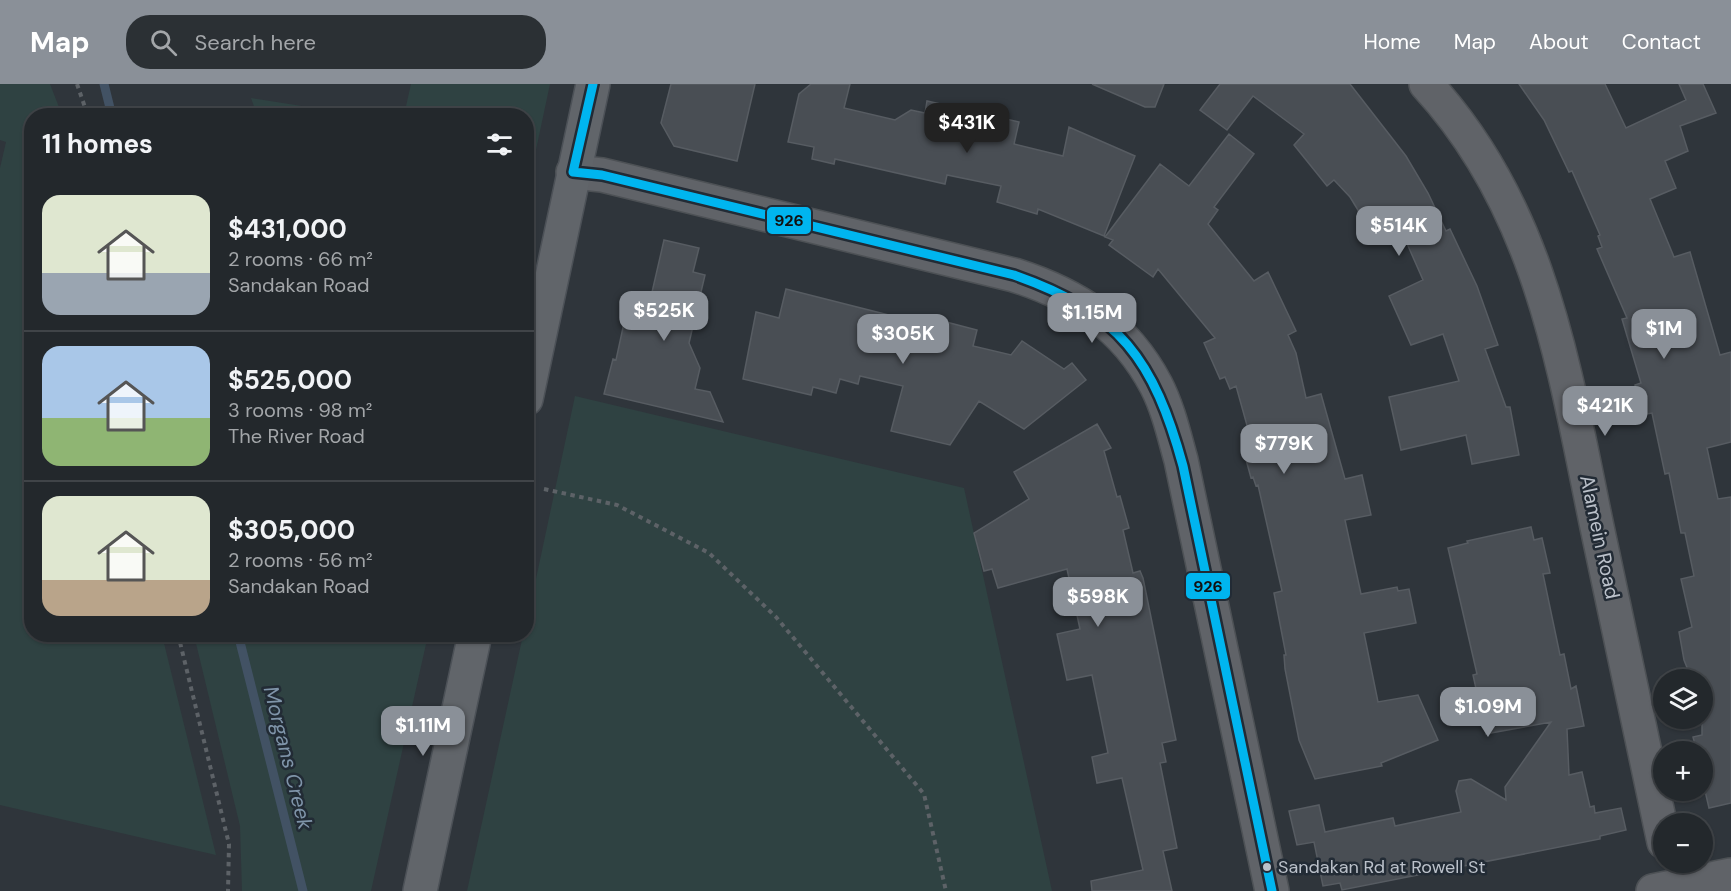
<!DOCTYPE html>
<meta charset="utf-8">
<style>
:root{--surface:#23282c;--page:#2b3034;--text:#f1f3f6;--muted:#a3a6a9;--line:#404448;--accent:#8a9098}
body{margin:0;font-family:"DM Sans",sans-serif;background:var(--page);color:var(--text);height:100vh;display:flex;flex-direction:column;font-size:22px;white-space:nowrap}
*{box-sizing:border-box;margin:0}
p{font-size:20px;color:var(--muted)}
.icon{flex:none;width:33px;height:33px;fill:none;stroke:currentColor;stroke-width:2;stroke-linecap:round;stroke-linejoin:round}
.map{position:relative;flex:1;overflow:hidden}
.side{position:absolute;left:24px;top:24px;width:510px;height:534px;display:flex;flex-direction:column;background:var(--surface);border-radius:24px;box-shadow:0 2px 4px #0004,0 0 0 2px var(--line)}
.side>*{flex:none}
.controls{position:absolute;left:1653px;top:585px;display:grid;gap:12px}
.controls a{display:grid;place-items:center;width:60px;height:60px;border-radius:50%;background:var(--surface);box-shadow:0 2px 4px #0004,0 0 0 2px var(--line);font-size:30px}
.price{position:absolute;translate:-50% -51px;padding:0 14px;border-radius:12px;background:var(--accent);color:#fff;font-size:20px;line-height:39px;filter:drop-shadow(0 2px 3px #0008)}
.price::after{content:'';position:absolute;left:50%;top:36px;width:18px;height:14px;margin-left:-9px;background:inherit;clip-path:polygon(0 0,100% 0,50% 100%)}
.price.selected{background:#222;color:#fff}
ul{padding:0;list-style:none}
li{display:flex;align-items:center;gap:18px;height:150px;padding:0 18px}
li+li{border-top:2px solid var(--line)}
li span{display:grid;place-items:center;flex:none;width:168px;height:120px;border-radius:18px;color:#555}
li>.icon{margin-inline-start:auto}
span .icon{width:72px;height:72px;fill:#fffc;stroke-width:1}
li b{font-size:26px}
h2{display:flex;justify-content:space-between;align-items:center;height:72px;padding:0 18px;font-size:26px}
header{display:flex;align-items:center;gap:36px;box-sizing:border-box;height:84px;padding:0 30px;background:var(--accent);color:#fff}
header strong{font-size:28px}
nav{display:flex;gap:33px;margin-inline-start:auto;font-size:21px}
.search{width:420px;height:54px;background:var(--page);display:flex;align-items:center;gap:15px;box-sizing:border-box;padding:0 21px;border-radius:24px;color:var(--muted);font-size:22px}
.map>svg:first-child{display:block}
.green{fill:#2f4242}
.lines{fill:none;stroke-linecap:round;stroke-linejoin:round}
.stream{stroke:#425264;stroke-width:9}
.building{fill:#494e54;stroke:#575c62;stroke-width:1.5}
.minor-casing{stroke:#4d5155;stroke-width:36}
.major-casing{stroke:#4c5157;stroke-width:36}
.path{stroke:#5d6267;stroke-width:4;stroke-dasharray:4.5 4.5;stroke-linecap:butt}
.minor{stroke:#606368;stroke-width:33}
.major{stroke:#61656a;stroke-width:33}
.bus-1-casing{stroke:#222b35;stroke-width:14}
.bus-1{stroke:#00b5ef;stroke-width:9}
.bus-dot{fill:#bbc1ca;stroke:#222b35;stroke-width:2}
.labels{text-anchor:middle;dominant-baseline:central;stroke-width:5;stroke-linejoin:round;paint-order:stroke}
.bus-label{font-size:18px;fill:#bbc1ca;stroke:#222b35;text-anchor:start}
.street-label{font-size:20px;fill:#bbc1ca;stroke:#222b35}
.water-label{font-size:21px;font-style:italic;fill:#7f94a9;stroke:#222b35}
.line-badge{stroke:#222b35;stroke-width:2}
.pale-badge-label{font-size:16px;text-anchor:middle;font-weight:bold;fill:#111}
</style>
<header>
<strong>Map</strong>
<div class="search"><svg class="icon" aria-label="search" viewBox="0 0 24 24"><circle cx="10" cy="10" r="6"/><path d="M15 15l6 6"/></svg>Search here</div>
<nav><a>Home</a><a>Map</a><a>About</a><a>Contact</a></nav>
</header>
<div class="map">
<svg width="1731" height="807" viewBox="0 0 1731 807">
<rect width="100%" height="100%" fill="#2f353b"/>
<!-- green -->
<path class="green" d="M0,0h50l12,31 -30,1v518l130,1 54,220 -216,-50v-637l6,-26 -6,-2z
M411,0h139l-23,108 -1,-76 -122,-1z
M251,14l108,17h-102z
M575,312l389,92 88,403h-585l56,-256 3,-1 1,-13z
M194,551h234l-57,256h-129l-2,-65z"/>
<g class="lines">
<!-- stream -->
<path class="stream" d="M104,0l8,32
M238,550l65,257"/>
</g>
<!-- building -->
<path class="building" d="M671,0h84l-18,77 -63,-15 -13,-23z
M811,0h39l-6,24 51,12 16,-10 14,3 2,-12 92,21 -5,22 49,12 6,-29 66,29 -31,80 -66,-27 -1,5 -40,-12 4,-16 -54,-11 -2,9 -110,-25 -1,5 -22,-5 2,-12 -26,-5 11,-48z
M1092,0h72l-9,23h-10z
M1220,0h130l56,72 22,37 18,38 4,-2 27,57 21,59 -13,4 21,58h4l9,48 -47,9 -6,-29 -65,15 -12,-53 70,-16 -16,-47 -32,11 -22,-49 34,-16 -18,-41 -3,-2 -12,5 -14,-29 -12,7 -14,-23 -16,-17 -7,6 -33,-41 10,-11 -51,-38 -26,34 -27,-20z
M1519,0h86l21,44 60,-28 -7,-16h24l13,29 -36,13 8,25 -23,10 11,27 -26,11 24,58 16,-5 30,103 11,-3v90l-24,6 11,51 13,-2v306l-22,5 -7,-30v-26h-5l-4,-15 9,-2v-55h-10l-8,-20 -5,-28 13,-5 -11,-48 13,-3 -9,-43h-4l-12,-60 -4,1 -13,-61 -11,2 -6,-30 6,-2 -19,-64 5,-1 -30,-69 5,-2 -4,-11 2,-1 -28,-64 -3,1 -25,-52z
M1229,50l25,20 -40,53 4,3 -10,14 46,57 14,-9 28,59 -8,4 8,18 10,45 15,-4 24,85 17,-4 9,40 -26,5 16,74 36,-7 1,4 11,-2 7,34 -52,10 14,69 40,-7 20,45 -57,23 1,3 -67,13 -16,-39 -14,-71 -1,-14h2l-12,-62 8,-2 -24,-106 -2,1 -3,-9 -2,1 -6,-22 10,-2 -19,-68 -6,3 -5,-12 -5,2 -16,-36 11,-5 -57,-69 -5,8 -44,-32 4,-5 -8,-3 55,-73 29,22z
M664,156l35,8 -6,24 12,3 -16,68 11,25 -5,21 15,3 13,30 -119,-28 9,-35 3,1 11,-51 20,5z
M786,205l158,40 2,-7 31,8 -4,16 38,9 11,-14 42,28 8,-6 14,17 -62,49 -45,-28 -29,44 -59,-14 12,-45 -43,-10 -2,8 -18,-5 -4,14 -23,-6 -2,8 -68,-16 13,-67 23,6z
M1097,340l14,24 -7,3 13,46 3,-1 9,32 -6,2 10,43 7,-2 3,7 33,162 -14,3 4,19 -6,1 17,85 -14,3 9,40h-80l-1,-10 52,-11 -21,-92 -25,5 -5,-26 16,-4 -16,-78 -25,5 -10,-46 23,-5 -13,-60 -69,19 -6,-19 -8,2 -10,-38 55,-34 -15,-27z
M1531,443l3,13 8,-2 8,35 -7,1 17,81 4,-1 7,35 5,-3 8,40 -17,3 2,46 13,-3 8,35 4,-1 1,7 26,-5 5,22 -26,6v3l-258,51 -2,-7 -17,3 -9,-44 -17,3 -8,-34 30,-6 6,27 68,-14 2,8 66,-14 -5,-21 3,-10 12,-2 35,21 -1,-13 46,-65 -65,12 -13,-59 4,-1 -29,-126 20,-5 -1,-2z"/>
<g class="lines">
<defs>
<path id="minor" d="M1426,0c115,124 138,284 171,443 22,105 44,210 67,315
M573,88l29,3 412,100c63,20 111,51 142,110 12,23 18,50 25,75l91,431
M1653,807l78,-16"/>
<path id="major" d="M526,315l67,-315
M420,807l55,-257"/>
</defs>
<!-- minor casing -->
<use href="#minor" class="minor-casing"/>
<!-- major casing -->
<use href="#major" class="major-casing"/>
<!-- path -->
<path class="path" d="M77,0l11,32
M544,405l73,16 92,48 67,64 148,177 22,97
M178,550l51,210 -1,47"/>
<!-- minor -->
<use href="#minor" class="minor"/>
<!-- major -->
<use href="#major" class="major"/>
<defs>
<path id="bus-1" d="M593,0l-20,88 29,3 412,100c106,37 140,85 169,191l89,425"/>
</defs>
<!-- bus-1 casing -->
<use href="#bus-1" class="bus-1-casing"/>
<!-- bus-1 -->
<use href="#bus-1" class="bus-1"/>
</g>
<!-- markers -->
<circle class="bus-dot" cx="1267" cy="783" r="5"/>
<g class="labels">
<!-- bus labels -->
<g class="bus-label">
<text x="1278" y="783">Sandakan Rd at Rowell St</text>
</g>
<!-- street labels -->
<g class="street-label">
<text transform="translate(1600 453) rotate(78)">Alamein Road</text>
</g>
<!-- water labels -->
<g class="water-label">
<text transform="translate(288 674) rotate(76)">Morgans Creek</text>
</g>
</g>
<g class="line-badge">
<rect x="766" y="122" width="46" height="29" rx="6" fill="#00b5ef"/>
<rect x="1185" y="488" width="46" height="28" rx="6" fill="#00b5ef"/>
</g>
<g class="pale-badge-label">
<text x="789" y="142">926</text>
<text x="1208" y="508">926</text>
</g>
</svg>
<div class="controls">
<a><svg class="icon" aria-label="layers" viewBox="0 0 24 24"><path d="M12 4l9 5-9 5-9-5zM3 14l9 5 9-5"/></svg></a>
<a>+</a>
<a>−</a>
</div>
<b class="price selected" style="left:967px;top:70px">$431K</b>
<b class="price" style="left:1399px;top:173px">$514K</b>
<b class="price" style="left:664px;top:258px">$525K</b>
<b class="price" style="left:1092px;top:260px">$1.15M</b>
<b class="price" style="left:1664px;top:276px">$1M</b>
<b class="price" style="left:903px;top:281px">$305K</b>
<b class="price" style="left:1605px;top:353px">$421K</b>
<b class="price" style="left:1284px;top:391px">$779K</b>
<b class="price" style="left:1098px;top:544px">$598K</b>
<b class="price" style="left:1488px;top:654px">$1.09M</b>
<b class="price" style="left:423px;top:673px">$1.11M</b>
<section class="side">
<h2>11 homes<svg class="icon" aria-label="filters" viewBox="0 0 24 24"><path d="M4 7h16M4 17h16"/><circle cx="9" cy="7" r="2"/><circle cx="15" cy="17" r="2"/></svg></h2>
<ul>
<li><span style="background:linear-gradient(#dfe7d0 65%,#9aa5b1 0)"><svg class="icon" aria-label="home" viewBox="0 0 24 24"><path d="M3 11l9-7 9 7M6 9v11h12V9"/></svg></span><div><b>$431,000</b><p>2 rooms · 66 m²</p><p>Sandakan Road</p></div></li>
<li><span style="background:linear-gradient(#a9c7e8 60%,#8fb573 0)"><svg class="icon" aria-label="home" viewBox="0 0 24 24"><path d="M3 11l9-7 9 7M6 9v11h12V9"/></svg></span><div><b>$525,000</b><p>3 rooms · 98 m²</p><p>The River Road</p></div></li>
<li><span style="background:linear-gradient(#dfe7d0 70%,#b9a48a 0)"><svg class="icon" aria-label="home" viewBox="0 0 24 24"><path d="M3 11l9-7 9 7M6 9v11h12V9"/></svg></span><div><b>$305,000</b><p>2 rooms · 56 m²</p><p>Sandakan Road</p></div></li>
</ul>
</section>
</div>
